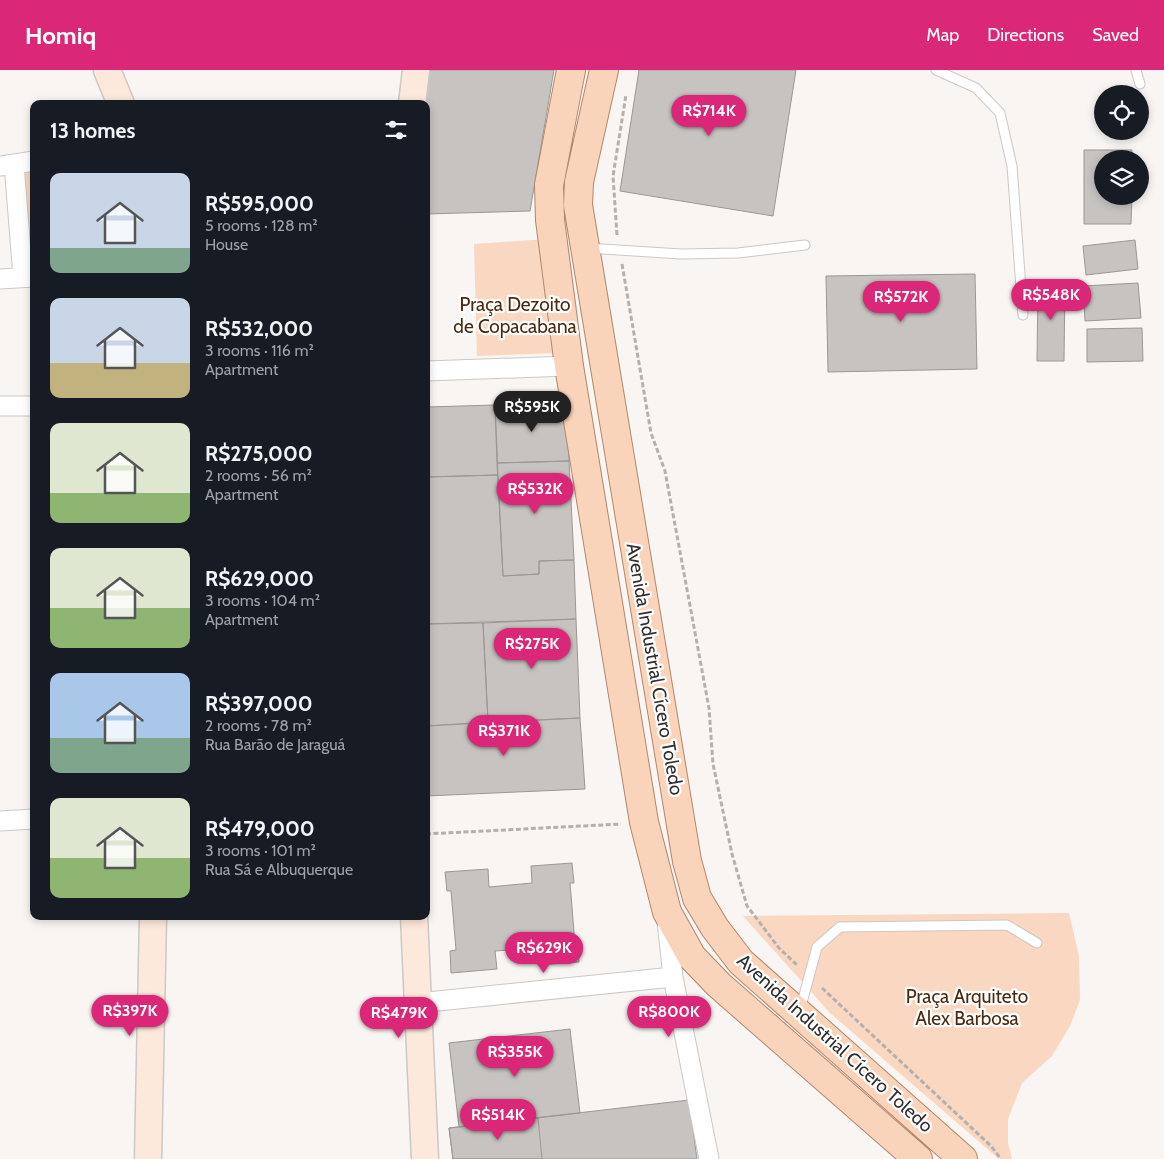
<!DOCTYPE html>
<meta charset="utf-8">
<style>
:root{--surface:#171b24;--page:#20242c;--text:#f1f3f6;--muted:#9ea1a6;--accent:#db2777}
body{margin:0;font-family:Cabin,sans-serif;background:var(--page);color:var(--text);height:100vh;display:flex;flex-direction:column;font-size:19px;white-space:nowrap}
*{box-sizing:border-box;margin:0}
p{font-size:16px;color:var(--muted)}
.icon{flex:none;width:28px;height:28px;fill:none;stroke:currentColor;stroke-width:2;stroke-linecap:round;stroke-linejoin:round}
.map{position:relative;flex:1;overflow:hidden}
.drawer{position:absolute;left:30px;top:30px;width:400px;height:820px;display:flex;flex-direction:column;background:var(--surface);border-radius:10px;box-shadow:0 2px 8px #0003}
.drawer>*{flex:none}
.controls{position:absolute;left:1094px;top:15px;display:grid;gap:10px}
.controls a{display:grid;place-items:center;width:55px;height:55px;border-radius:50%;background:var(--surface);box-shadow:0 2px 8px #0003;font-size:25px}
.price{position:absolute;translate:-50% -42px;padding:0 11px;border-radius:18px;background:var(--accent);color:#fff;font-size:16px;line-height:32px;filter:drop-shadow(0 1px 2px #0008)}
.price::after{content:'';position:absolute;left:50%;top:30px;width:15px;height:11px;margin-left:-8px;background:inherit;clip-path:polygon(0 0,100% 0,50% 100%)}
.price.current{background:#222;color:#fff}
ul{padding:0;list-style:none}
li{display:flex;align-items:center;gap:15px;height:125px;padding:0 20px}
li span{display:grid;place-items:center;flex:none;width:140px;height:100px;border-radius:10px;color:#555}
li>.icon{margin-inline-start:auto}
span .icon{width:60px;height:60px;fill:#fffc;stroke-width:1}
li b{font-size:21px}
h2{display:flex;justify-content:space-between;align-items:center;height:60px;padding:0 20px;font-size:21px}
header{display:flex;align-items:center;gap:30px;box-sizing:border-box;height:70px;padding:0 25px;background:var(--accent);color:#fff}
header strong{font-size:24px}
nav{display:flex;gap:28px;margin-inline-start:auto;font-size:18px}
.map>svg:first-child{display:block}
.green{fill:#fad7c0}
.building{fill:#c7c3c0;stroke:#9b9795}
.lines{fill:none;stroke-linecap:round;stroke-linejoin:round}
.lane-casing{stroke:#ccc8c5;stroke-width:11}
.street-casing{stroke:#ccc8c5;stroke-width:21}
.secondary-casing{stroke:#ccc8c5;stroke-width:29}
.primary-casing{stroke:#b1876b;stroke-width:30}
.path{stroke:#b3b0af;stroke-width:3;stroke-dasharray:5 2.5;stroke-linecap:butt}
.lane{stroke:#fff;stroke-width:9}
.street{stroke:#fff;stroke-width:19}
.secondary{stroke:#fde9dc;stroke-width:26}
.primary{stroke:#fad4ba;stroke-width:28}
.labels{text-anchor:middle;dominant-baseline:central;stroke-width:4.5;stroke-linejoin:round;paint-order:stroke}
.park-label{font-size:19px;fill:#4b290f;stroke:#fff}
.street-label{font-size:19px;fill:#302f2e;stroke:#fff}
</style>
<header>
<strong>Homiq</strong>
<nav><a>Map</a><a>Directions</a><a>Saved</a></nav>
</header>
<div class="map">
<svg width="1164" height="1089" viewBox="0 0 1164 1089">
<rect width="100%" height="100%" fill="#f9f5f3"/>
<!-- green -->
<path class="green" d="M34,91v116h-11l-9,-113z
M547,169l11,114 -81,3 -3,-112z
M1069,843l10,43 1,44 -10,26 -18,30 -30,27 -14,36v24l4,16h-13l-169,-146 -87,-97z"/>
<!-- building -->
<path class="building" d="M425,0h129l-24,141 -104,3v-110h-4z
M639,0h157l-23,146 -153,-25z
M1084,80h48v9h-30v37h30l-1,28h-47z
M1135,170l3,29 -52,6 -3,-29z
M975,204l2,95 -149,3 -2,-96z
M1038,211l27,1 -1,79h-27z
M1138,213l3,35 -56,3 -2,-35z
M1142,258l1,33 -56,1v-33z
M567,333l2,58 -72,2 -2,-58z
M495,335l3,70 -72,2v-70z
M569,391l5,99 -35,1v13l-36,2 -6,-113z
M498,405l5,101 36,-2v-13l35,-1 2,59 -150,5v-147z
M576,549l4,99 -92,4 -5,-99z
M483,553l5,99 -62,4v-102z
M580,648l5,71 -159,7v-70z
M572,793l2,20h-4l5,61h3l1,18 -41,3 -2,-17 -41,3 2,18 -46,4 -1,-22 6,-1 -5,-59h-4l-2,-19 43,-3 1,18 43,-4 -1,-17z
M570,959l10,84 -121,14 -10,-84z
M689,1030l8,59h-244l-4,-31z
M538,1048l4,41h-89l-4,-31z"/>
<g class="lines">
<defs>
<path id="lane" d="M936,0l40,18 24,25 12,53 11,149
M1136,0l4,14
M587,178l94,6 57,-1 67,-8
M800,940l17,-63 23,-20 167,-2 30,18"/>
<path id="street" d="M14,94l9,113
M0,96l34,-5
M0,209l34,-2
M426,301l143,-5
M0,336h34
M0,751l34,-2
M667,851l6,56 36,182
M418,933l255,-26"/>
<path id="secondary" d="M107,0l14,34
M412,34l4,-34
M414,846l11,243
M148,1089l5,-243"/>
<path id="primary" d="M571,0l-22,115 1,35 19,146 75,456 23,90 25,45 27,28 199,174
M604,0l-25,112 -1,23 109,656 10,37 18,30 26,34 222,197"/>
</defs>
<!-- lane casing -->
<use href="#lane" class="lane-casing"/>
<!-- street casing -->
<use href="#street" class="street-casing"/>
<!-- secondary casing -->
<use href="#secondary" class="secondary-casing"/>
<!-- primary casing -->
<use href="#primary" class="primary-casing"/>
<!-- path -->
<path class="path" d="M617,165l-4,-59 13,-81
M622,194l29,169 14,38 44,237 4,56 19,90 15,52 32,42 18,17
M426,764l195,-10
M822,918l169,158 10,13"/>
<!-- lane -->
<use href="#lane" class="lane"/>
<!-- street -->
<use href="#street" class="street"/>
<!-- secondary -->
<use href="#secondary" class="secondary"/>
<!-- primary -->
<use href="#primary" class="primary"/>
</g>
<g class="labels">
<!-- park labels -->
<g class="park-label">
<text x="515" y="234">Praça Dezoito<tspan x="515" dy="22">de Copacabana</tspan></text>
<text x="967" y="926">Praça Arquiteto<tspan x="967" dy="22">Alex Barbosa</tspan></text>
</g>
<!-- street labels -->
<g class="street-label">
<text transform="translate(655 599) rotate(80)">Avenida Industrial Cícero Toledo</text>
<text transform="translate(835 973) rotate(42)">Avenida Industrial Cícero Toledo</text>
</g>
</g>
</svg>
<div class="controls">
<a><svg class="icon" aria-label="locate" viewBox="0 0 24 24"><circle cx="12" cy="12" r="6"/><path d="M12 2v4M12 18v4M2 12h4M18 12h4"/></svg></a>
<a><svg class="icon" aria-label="layers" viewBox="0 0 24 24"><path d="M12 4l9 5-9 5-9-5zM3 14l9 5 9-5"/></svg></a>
</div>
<b class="price" style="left:709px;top:67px">R$714K</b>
<b class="price" style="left:1051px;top:251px">R$548K</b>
<b class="price" style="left:901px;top:253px">R$572K</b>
<b class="price current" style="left:532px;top:363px">R$595K</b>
<b class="price" style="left:535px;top:445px">R$532K</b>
<b class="price" style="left:532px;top:600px">R$275K</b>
<b class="price" style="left:504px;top:687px">R$371K</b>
<b class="price" style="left:544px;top:904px">R$629K</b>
<b class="price" style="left:130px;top:967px">R$397K</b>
<b class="price" style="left:669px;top:968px">R$800K</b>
<b class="price" style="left:399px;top:969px">R$479K</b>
<b class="price" style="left:515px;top:1008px">R$355K</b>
<b class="price" style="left:498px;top:1071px">R$514K</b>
<section class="drawer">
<h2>13 homes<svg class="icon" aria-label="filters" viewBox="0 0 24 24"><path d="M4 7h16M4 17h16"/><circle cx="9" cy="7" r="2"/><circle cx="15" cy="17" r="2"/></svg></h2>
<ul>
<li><span style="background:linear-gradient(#c9d6e8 75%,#7fa58c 0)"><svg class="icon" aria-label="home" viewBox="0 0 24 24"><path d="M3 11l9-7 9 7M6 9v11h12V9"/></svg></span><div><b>R$595,000</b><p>5 rooms · 128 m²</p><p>House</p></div></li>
<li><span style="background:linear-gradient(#c9d6e8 65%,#c2b280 0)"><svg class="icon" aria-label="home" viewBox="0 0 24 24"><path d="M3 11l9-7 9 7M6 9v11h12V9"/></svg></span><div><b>R$532,000</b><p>3 rooms · 116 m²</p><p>Apartment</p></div></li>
<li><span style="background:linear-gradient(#dfe7d0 70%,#8fb573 0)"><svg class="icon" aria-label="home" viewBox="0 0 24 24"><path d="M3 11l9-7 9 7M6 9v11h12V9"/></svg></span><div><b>R$275,000</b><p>2 rooms · 56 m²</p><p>Apartment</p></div></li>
<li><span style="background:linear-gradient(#dfe7d0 60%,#8fb573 0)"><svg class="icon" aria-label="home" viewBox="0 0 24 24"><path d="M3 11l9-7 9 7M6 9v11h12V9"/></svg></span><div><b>R$629,000</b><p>3 rooms · 104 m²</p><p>Apartment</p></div></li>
<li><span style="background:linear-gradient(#a9c7e8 65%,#7fa58c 0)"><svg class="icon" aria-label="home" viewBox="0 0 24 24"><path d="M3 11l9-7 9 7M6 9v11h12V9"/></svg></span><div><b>R$397,000</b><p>2 rooms · 78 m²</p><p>Rua Barão de Jaraguá</p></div></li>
<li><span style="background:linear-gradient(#dfe7d0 60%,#8fb573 0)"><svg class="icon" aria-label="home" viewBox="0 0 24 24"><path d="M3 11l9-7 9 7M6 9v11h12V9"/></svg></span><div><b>R$479,000</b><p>3 rooms · 101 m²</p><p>Rua Sá e Albuquerque</p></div></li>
</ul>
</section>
</div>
